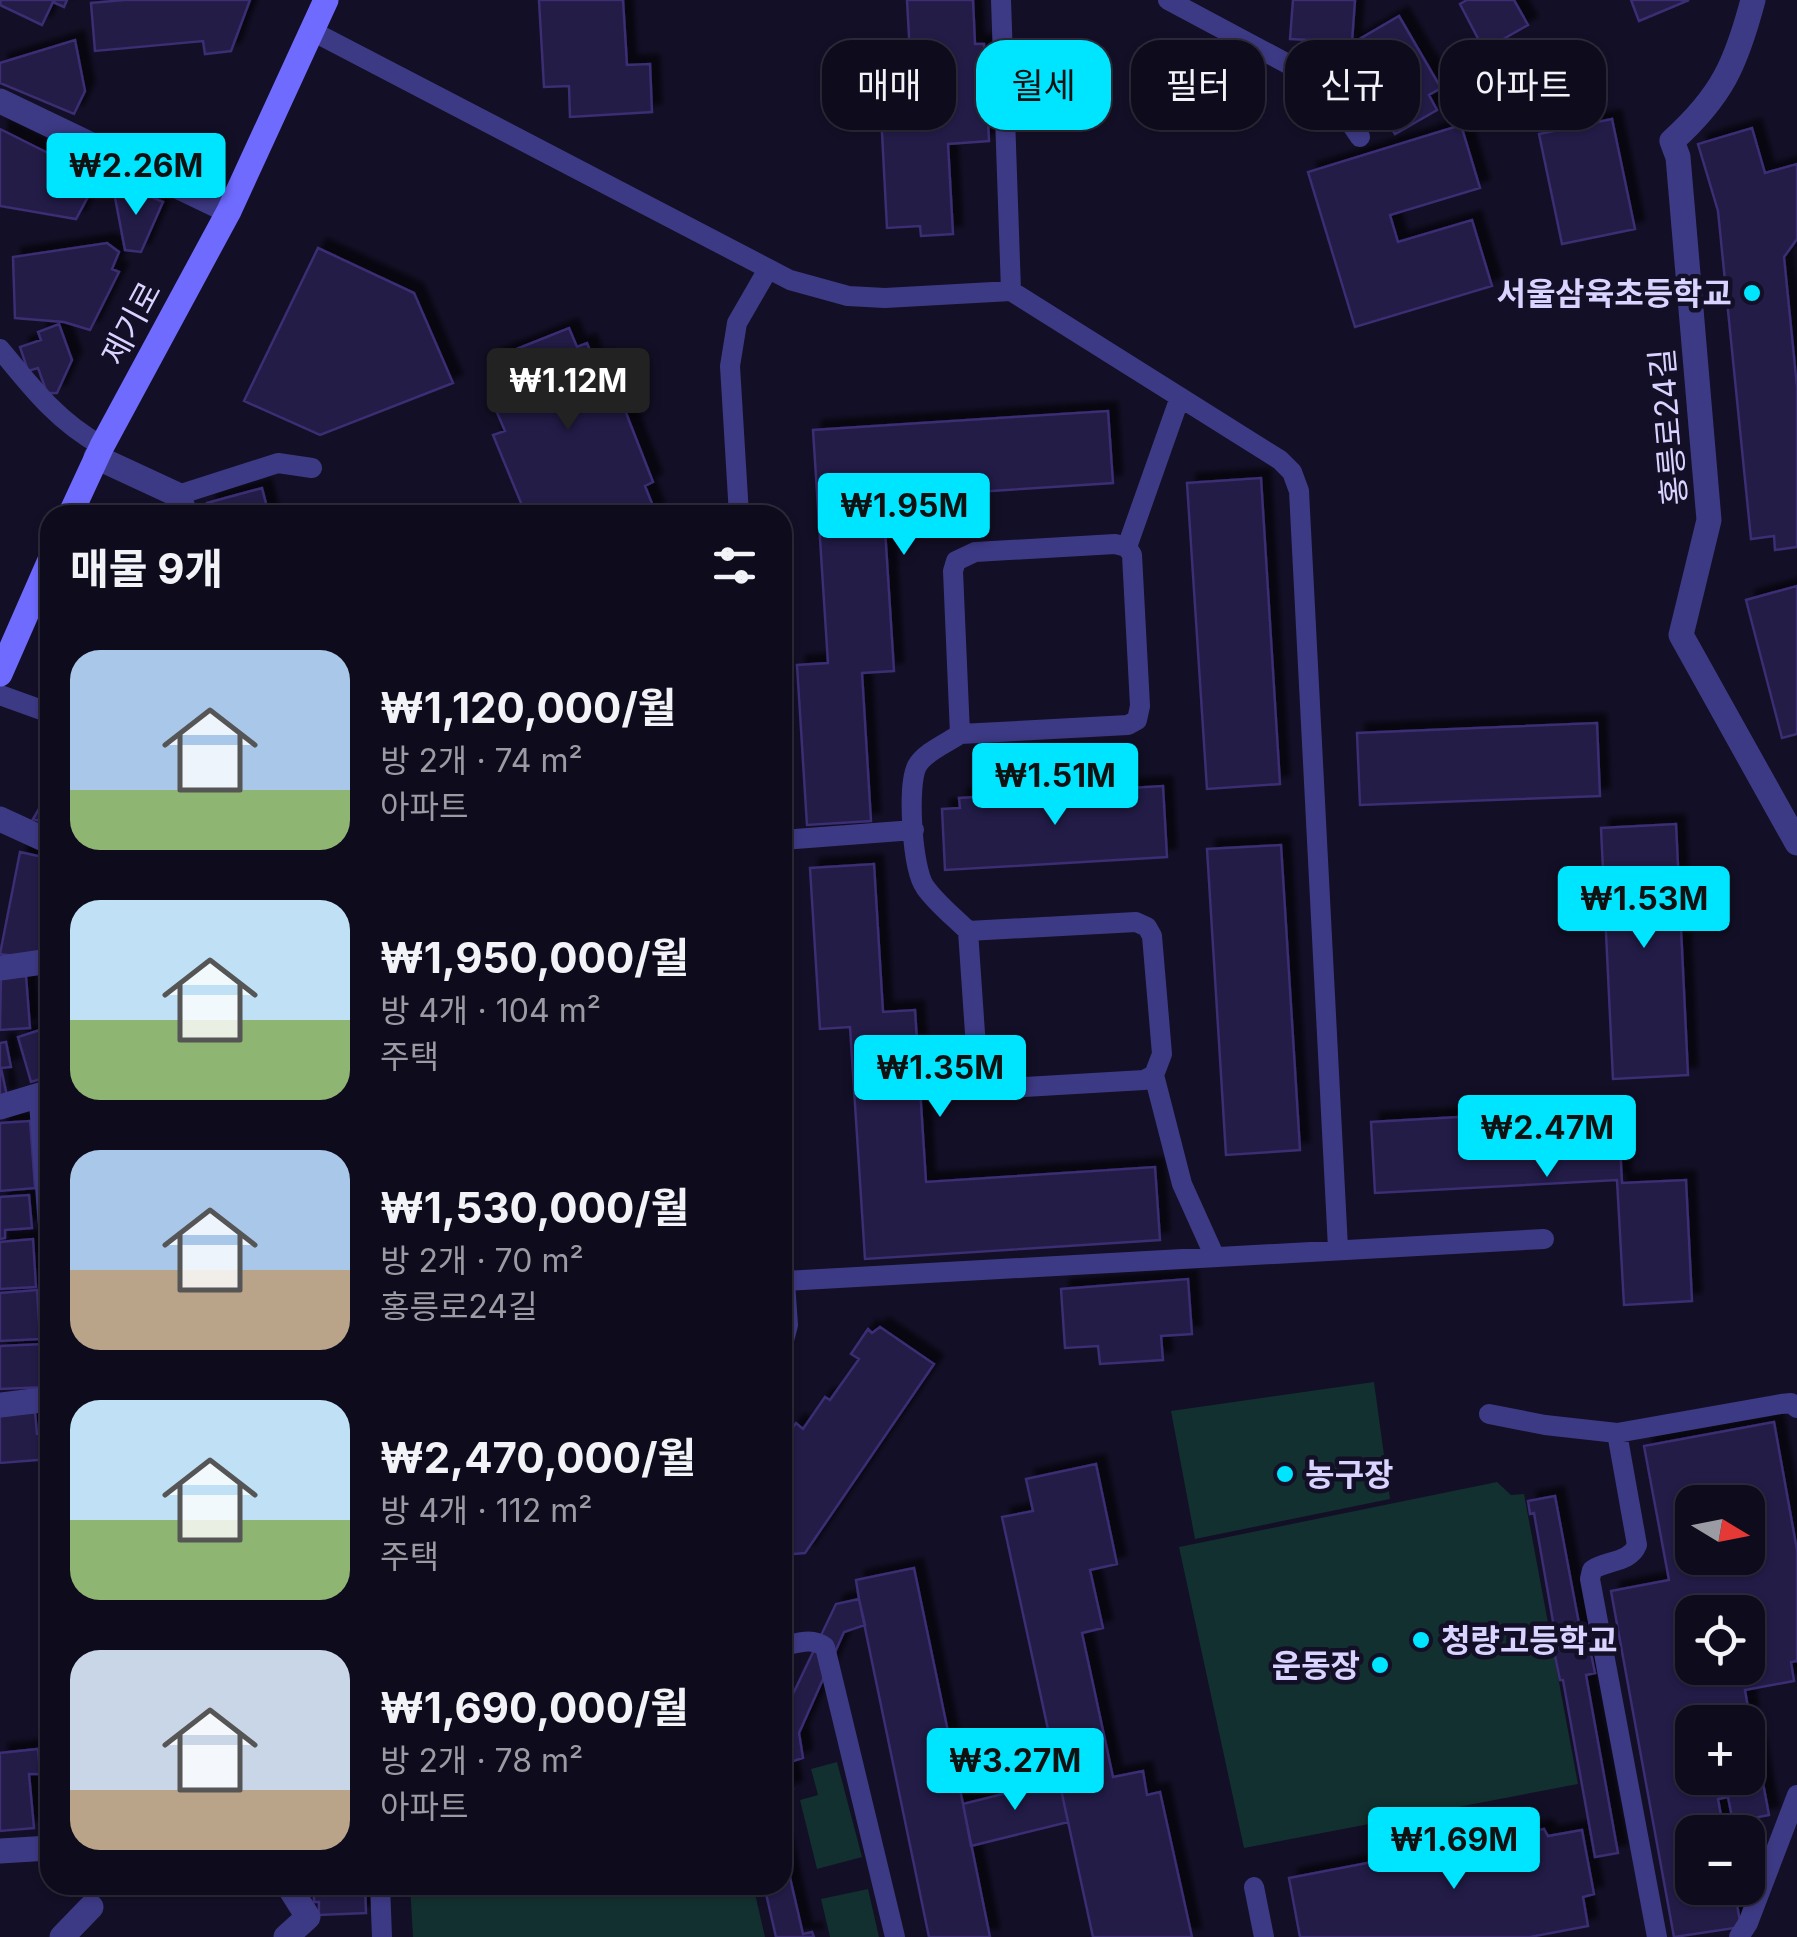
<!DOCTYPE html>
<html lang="ko">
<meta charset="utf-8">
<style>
:root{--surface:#0e0b1c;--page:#1c1929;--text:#f1f3f6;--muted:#9b9ba3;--line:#2e2b3b;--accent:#00e5ff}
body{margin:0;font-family:Inter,"Noto Sans KR",sans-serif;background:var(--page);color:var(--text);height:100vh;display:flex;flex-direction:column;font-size:38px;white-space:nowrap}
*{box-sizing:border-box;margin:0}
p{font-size:32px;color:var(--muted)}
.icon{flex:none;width:55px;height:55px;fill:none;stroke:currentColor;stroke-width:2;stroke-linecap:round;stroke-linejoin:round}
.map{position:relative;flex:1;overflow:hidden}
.panel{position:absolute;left:40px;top:505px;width:752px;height:1390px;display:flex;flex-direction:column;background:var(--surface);border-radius:30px;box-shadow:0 2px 8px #0004,0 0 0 2px var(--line)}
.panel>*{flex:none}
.guide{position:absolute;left:822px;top:40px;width:822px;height:90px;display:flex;gap:20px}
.needle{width:65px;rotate:100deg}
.controls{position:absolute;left:1675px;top:1485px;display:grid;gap:20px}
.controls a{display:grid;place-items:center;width:90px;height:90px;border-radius:20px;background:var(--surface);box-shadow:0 2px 8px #0004,0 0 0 2px var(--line);font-size:50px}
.price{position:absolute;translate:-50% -85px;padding:0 22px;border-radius:10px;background:var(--accent);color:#111;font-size:32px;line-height:65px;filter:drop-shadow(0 2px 5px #0008)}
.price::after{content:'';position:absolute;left:50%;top:60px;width:30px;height:22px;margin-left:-15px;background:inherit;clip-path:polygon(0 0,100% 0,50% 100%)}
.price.on{background:#222;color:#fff}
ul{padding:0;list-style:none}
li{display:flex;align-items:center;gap:30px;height:250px;padding:0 30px}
li span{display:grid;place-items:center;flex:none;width:280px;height:200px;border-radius:30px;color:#555}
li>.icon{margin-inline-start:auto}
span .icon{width:120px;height:120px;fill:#fffc;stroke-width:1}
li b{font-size:42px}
h2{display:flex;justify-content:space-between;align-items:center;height:120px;padding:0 30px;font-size:42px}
.chip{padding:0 35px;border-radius:30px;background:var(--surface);box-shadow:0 2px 8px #0004,0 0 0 2px var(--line);font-size:35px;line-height:90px}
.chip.on{background:var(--accent);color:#111}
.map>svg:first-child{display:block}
.green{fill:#12302f}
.building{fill:#241b47;stroke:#3b2d73;stroke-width:2.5;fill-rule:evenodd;filter:url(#shadow)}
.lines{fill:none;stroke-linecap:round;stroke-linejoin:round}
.lane{stroke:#3d3a85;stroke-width:20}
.street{stroke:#3d3a85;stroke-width:25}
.secondary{stroke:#6f6bff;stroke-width:25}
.poi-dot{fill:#00e5ff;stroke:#130f26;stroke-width:4}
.labels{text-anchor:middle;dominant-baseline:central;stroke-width:9;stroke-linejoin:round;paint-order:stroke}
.poi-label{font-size:32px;font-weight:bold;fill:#d9d4ff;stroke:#130f26;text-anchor:end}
.street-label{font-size:32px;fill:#d9d4ff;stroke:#130f26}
</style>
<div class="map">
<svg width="1797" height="1937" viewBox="0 0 1797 1937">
<defs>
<filter id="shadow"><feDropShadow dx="9" dy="-9" stdDeviation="2.5" flood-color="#0009"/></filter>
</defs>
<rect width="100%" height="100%" fill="#130f26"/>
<!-- green -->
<path class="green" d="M1374,1382l16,117 -195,40 -24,-128z
M1497,1482l14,13 13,-1 54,290 -334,64 -65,-301z
M837,1762l25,95 -45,12 -17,-69 18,-5 -7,-26z
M410,1885h343l12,52h-352z
M868,1889l11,48h-49l-9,-38z"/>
<!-- building -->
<path class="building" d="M1,0h66l-3,7 -11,-5 -11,23 -42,-20z
M124,0h126l-19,51 -26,3 -2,-13 -108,10 -4,-48z
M539,0h84l4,65 23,-1 2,48 -82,5 -1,-31 -25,1z
M907,0h66l2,44h9l5,97 -41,3 5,90 -32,2 -1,-10 -33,2 -8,-153 32,-2z
M1293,0h62l-3,42 -62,-3z
M1467,0h47l14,25 -44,25 -24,-46z
M1631,0h58l-50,21z
M1399,16l42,72 -12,7 8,15 -42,24 -10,-17 -20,11 -19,-33 14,-8 -21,-36z
M75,40l10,51 -11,23 -74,-31v-20z
M1612,119l23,110 -73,15 -23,-110z
M1461,125l19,63 -90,27 8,27 74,-22 20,66 -137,41 -47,-155z
M1752,128l13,45 32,-9v75l-13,18 13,130v160l-22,3 -1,-14 -23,3 -33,-328 -20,-67z
M0,129l98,49 -22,41 -76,-13z
M113,187l30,13 2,-6 18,8 -22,50 -16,-2z
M107,243l12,9 -7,17 7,3 -29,58 -26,-8 -49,-4 -2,-61z
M318,248l96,45 39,90 -133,52 -76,-34z
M59,324l13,36 -15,33h-10l-9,-25 -10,3 -8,-24 21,-7 -3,-8z
M569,328l8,19 10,-4 8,20 10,-4 48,123 -8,4 10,25 -11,4h-118l-33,-80 12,-4 -13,-30 17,-7 -15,-36z
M1108,411l5,72 -230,15 11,173 -32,2 9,148 -64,4 -10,-160 31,-2 -15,-233z
M1261,478l19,306 -73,5 -20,-306z
M262,488l7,27h-59l-3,-12z
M1797,586v148l-15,4 -36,-138z
M1597,723l3,73 -240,9 -3,-72z
M1163,786l4,71 -222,13 -3,-61 18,-1 -1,-10z
M50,791v33l-17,-5 13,-22z
M1676,824l12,251 -75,4 -12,-251z
M1281,845l19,305 -74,5 -19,-306z
M20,852l27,6 -6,40 9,2v53l-23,5 -27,-4z
M874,864l9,148 32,-2 11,172 229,-15 5,73 -295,19 -15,-232 -30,2 -10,-161z
M26,976l4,52 -30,2 1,-52z
M46,1028l4,24 -7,2 7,22 -19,6 -13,-45z
M6,1042l5,25 -10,1 6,28 -7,1v-54z
M1618,1108l4,75 64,-3 6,121 -68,4 -7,-125 -242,13 -4,-71z
M30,1121l5,67 -35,3v-68z
M29,1195l3,33 -27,2v8l-5,1v-42z
M33,1239l3,48 -36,2v-47z
M1188,1279l4,55 -31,2 2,24 -63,4 -2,-18 -33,2 -4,-59z
M37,1290l3,49 -40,2v-48z
M880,1327l54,37 -129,189 -23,2v-112l14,-20 7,6 22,-32 5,3 29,-41 -8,-5 17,-25 4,4z
M44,1344l2,43 -46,2v-43z
M35,1412l2,22 11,-1 2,26 -50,4v-48z
M1774,1422l23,128v111l-6,1 3,19 -49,9 4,24 -57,8v56h56v-31l8,-1 13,69 -36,7 -5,-25 -10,2 6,33h-32v56h42l7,39 -67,10 -63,-346 58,-11 -25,-134zM1692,1502h56v56h-56zM1692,1612h56v56h-56z
M1096,1464l21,100 -27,6 13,58 -21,5 31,144 30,-6 4,24 13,-3 32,145h-99l-91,-420 31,-6 -7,-32z
M1555,1496l28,149 6,-1 6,29 -9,2 32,178 -23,4 -32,-177h-3l-6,-29 4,-1 -24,-137 -4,1 -2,-13z
M914,1568l49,236 27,133h-61l-70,-338 -3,-19z
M859,1599l6,26 -21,7 -45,101 4,25 -16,5 -5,-46 54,-113z
M782,1738l11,51 -11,3z
M38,1749l2,25h-11l5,54 -34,3v-78z
M1059,1780l9,42 -97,24 -8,-42z
M1544,1829l4,7 34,-6 12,64 -11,3 5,29 -58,11h-230l-11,-59z
M782,1843l21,91 9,-2 2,5h-38l-12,-52h18z
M293,1885h72l1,28 -47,2v-13h-5v-16z"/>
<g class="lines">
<!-- lane -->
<path class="lane" d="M1001,0l10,291
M1168,0l150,80 10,10 32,47
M312,31l478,249 58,16 37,2 126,-7 269,169 12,12 7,19 39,757
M0,349c31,38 58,73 102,97
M178,495l100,-32 34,5
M739,515l-9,-149 7,-43 30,-52
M1127,547l53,-150
M0,695l50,18
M960,734l168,-9 9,-5 3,-14 -8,-151 -5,-8 -12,-3 -140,8 -19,9 -3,10 7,163c-13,9 -35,18 -43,32 -10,19 -5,103 8,121 11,16 29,30 43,44l10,146 4,9 9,3 153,-9 10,-5 8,-21 -10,-118 -5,-9 -11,-5 -168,9
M782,840l132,-10
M1154,1075l28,109 32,71
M782,1240l6,85 -6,23
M785,1281l759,-42
M1489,1414l56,11 72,8 164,-29 10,-1 6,5
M1617,1433l20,112c-7,18 -30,15 -45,25l-2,9 67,358
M782,1646c16,-3 30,-9 43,1l70,290
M380,1885l2,52
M1254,1887l10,50
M1739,1937l9,-14 49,-128"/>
<!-- street -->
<path class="street" d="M1753,0c-17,64 -31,96 -81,141l6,16 31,363 -28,115 116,208
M0,101l229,110
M96,457l82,38 8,20
M0,819l50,23
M0,968l50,-7
M41,1095l9,126
M0,1107l50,-15
M0,1405l50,-6
M0,1851l50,-3
M62,1937l29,-30
M286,1937l22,-20 -20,-32"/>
<!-- secondary -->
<path class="secondary" d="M70,515l32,-69 127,-235 97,-211
M0,674l50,-114"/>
</g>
<!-- markers -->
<g class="poi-dot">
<circle cx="1752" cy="293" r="10"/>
<circle cx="1285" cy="1474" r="10"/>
<circle cx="1421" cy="1640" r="10"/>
<circle cx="1380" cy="1665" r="10"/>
</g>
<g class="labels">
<!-- poi labels -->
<g class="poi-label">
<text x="1732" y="293">서울삼육초등학교</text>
<text x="1305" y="1474" text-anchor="start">농구장</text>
<text x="1441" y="1640" text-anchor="start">청량고등학교</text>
<text x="1360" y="1665">운동장</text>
</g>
<!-- street labels -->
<g class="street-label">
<text transform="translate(131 323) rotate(-62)">제기로</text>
<text transform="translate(1668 427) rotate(-95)">홍릉로24길</text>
</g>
</g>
</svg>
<div class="controls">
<a><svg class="needle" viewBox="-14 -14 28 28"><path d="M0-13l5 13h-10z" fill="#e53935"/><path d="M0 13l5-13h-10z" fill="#9b9ba3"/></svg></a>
<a><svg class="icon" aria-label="locate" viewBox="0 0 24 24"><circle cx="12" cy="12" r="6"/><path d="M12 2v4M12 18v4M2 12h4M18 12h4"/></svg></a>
<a>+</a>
<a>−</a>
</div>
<b class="price" style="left:136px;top:218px">₩2.26M</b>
<b class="price on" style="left:568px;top:433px">₩1.12M</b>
<b class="price" style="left:904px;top:558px">₩1.95M</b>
<b class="price" style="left:1055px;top:828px">₩1.51M</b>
<b class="price" style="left:1644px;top:951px">₩1.53M</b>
<b class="price" style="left:940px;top:1120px">₩1.35M</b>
<b class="price" style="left:1547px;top:1180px">₩2.47M</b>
<b class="price" style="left:1015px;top:1813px">₩3.27M</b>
<b class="price" style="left:1454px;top:1892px">₩1.69M</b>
<div class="guide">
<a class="chip">매매</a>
<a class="chip on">월세</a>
<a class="chip">필터</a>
<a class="chip">신규</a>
<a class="chip">아파트</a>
</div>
<section class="panel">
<h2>매물 9개<svg class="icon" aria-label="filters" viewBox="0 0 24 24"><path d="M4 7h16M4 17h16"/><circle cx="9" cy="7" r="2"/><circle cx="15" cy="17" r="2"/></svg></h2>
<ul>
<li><span style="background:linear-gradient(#a9c7e8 70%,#8fb573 0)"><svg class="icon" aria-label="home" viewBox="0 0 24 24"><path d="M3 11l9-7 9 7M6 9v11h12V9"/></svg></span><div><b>₩1,120,000/월</b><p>방 2개 · 74 m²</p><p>아파트</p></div></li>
<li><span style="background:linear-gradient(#bfe0f5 60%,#8fb573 0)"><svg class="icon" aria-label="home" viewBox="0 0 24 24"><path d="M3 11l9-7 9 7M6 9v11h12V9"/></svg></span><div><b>₩1,950,000/월</b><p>방 4개 · 104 m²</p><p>주택</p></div></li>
<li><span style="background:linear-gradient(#a9c7e8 60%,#b9a48a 0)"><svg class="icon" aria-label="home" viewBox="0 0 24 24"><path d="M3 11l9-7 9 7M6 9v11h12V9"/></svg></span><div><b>₩1,530,000/월</b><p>방 2개 · 70 m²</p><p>홍릉로24길</p></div></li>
<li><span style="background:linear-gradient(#bfe0f5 60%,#8fb573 0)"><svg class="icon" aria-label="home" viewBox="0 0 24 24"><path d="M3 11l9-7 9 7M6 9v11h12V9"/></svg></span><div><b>₩2,470,000/월</b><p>방 4개 · 112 m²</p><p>주택</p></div></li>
<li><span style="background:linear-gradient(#c9d6e8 70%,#b9a48a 0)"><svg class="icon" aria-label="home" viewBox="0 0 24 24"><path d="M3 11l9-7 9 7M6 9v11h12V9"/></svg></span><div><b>₩1,690,000/월</b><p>방 2개 · 78 m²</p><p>아파트</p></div></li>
</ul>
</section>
</div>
